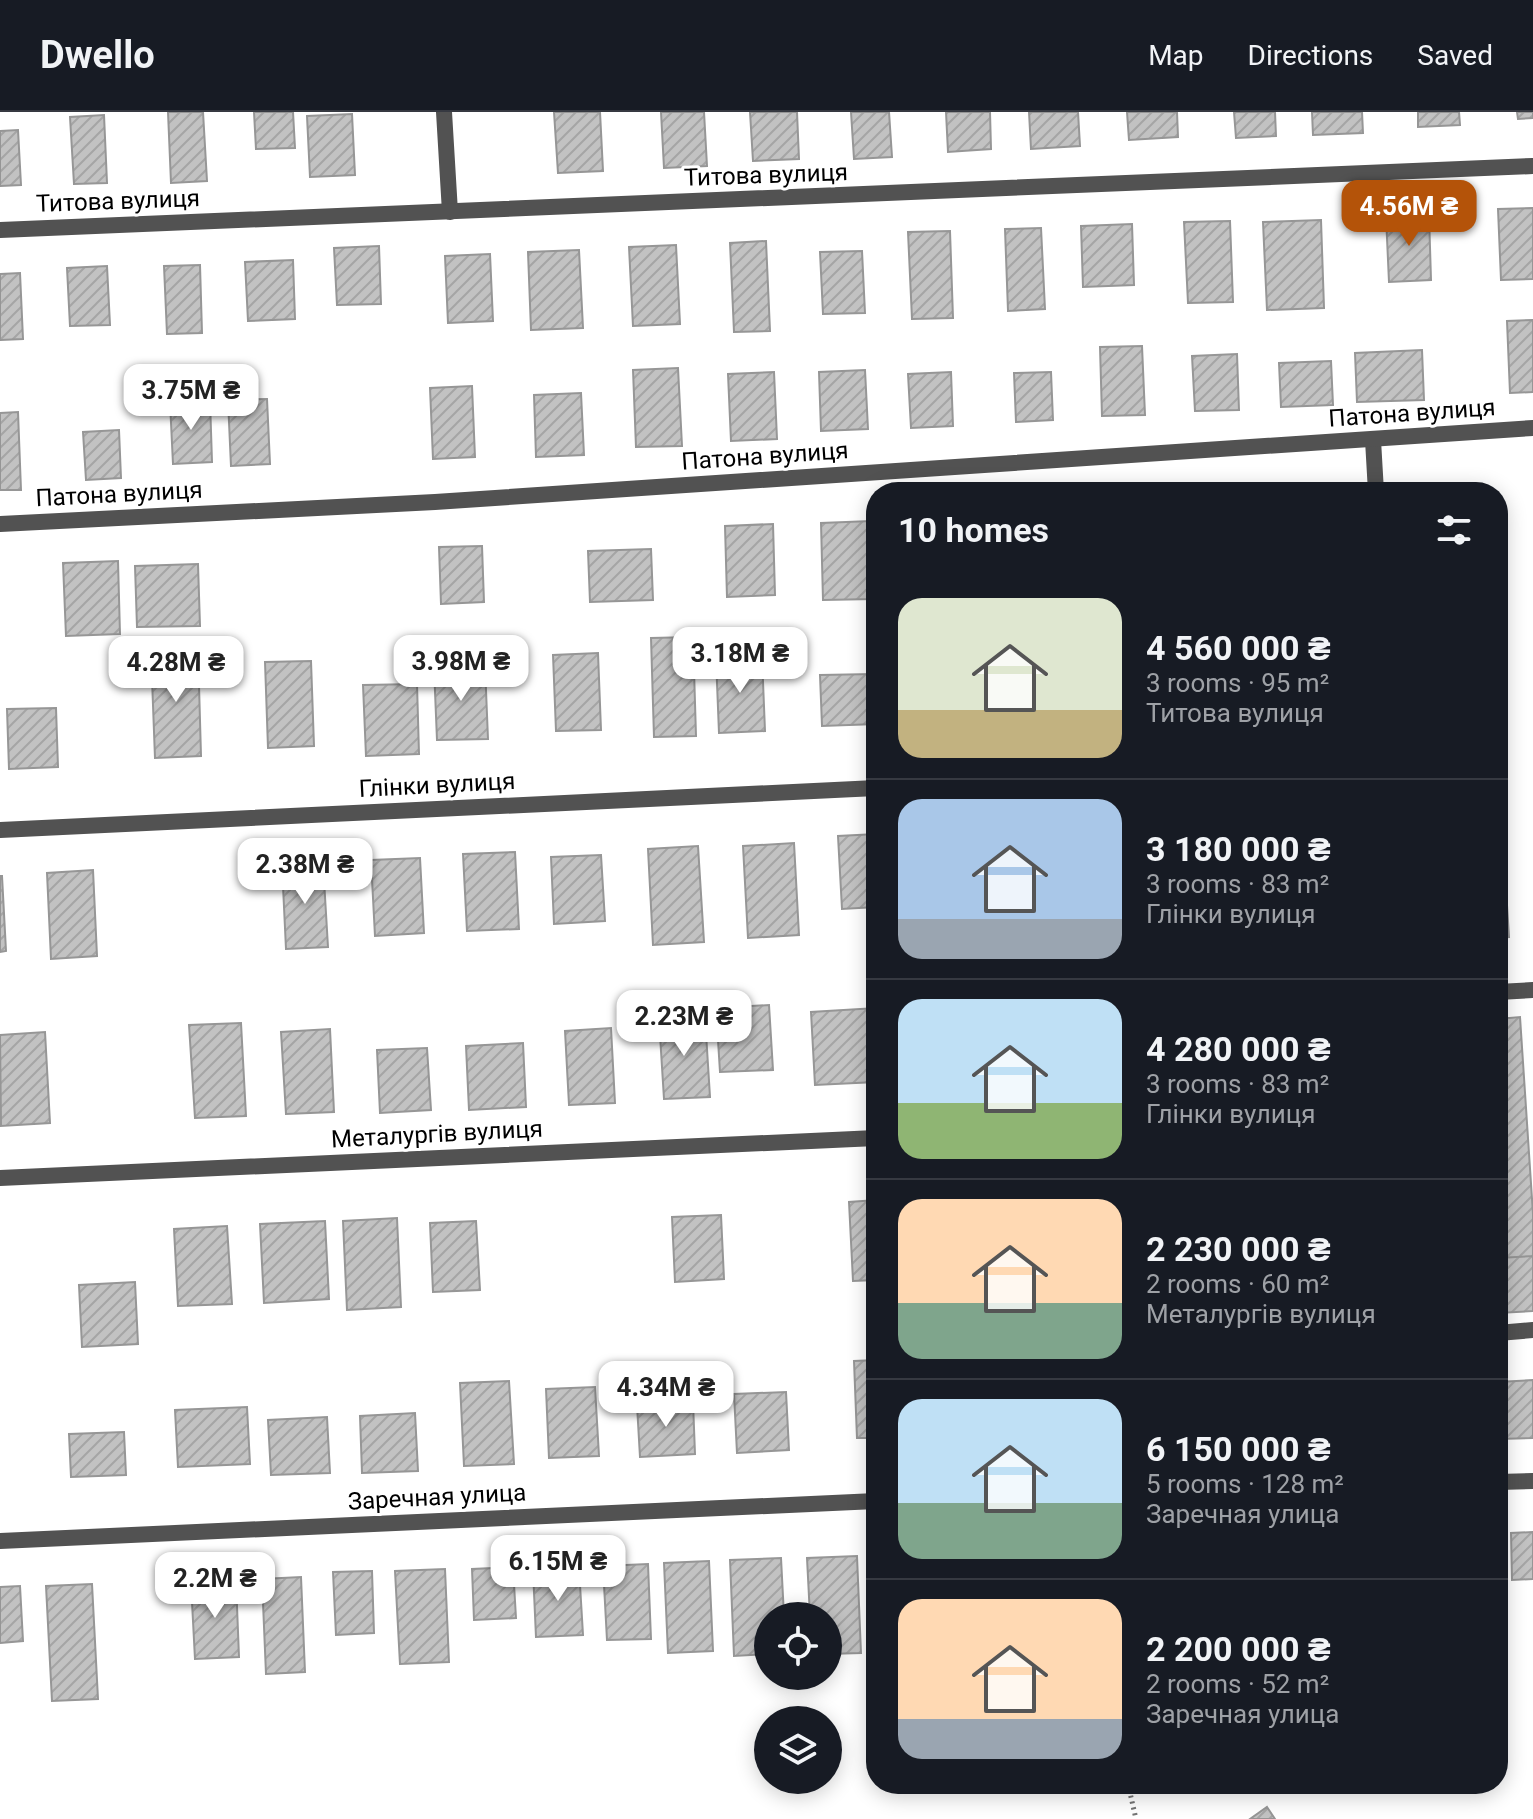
<!DOCTYPE html>
<meta charset="utf-8">
<style>
:root{--surface:#171b24;--page:#242831;--text:#f1f3f6;--muted:#9ea1a6;--line:#363941;--accent:#b45309}
body{margin:0;font-family:Roboto,sans-serif;background:var(--page);color:var(--text);height:100vh;display:flex;flex-direction:column;font-size:30px;white-space:nowrap}
*{box-sizing:border-box;margin:0}
p{font-size:26px;color:var(--muted)}
.icon{flex:none;width:44px;height:44px;fill:none;stroke:currentColor;stroke-width:2;stroke-linecap:round;stroke-linejoin:round}
.map{position:relative;flex:1;overflow:hidden}
.side{position:absolute;left:866px;top:370px;width:642px;height:1312px;display:flex;flex-direction:column;background:var(--surface);border-radius:32px;box-shadow:0 4px 20px #0003}
.side>*{flex:none}
.buttons{position:absolute;left:754px;top:1490px;display:grid;gap:16px}
.buttons a{display:grid;place-items:center;width:88px;height:88px;border-radius:50%;background:var(--surface);box-shadow:0 4px 20px #0003;font-size:40px}
.price{position:absolute;translate:-50% -68px;padding:0 18px;border-radius:16px;background:#fff;color:#222;font-size:26px;line-height:52px;filter:drop-shadow(0 2px 4px #0008)}
.price::after{content:'';position:absolute;left:50%;top:48px;width:24px;height:18px;margin-left:-12px;background:inherit;clip-path:polygon(0 0,100% 0,50% 100%)}
.price.on{background:var(--accent);color:#fff}
ul{padding:0;list-style:none}
li{display:flex;align-items:center;gap:24px;height:200px;padding:0 32px}
li+li{border-top:2px solid var(--line)}
li span{display:grid;place-items:center;flex:none;width:224px;height:160px;border-radius:24px;color:#555}
li>.icon{margin-inline-start:auto}
span .icon{width:96px;height:96px;fill:#fffc;stroke-width:1}
li b{font-size:34px}
h2{display:flex;justify-content:space-between;align-items:center;height:96px;padding:0 32px;font-size:34px}
header{display:flex;align-items:center;gap:48px;box-sizing:border-box;height:112px;padding:0 40px;background:var(--surface);border-bottom:2px solid var(--line)}
header strong{font-size:38px}
nav{display:flex;gap:44px;margin-inline-start:auto;font-size:28px}
.map>svg:first-child{display:block}
.building{fill:url(#building-hatch);stroke:#969696;stroke-width:2}
.lines{fill:none;stroke-linecap:round;stroke-linejoin:round}
.path{stroke:#747474;stroke-width:5;stroke-dasharray:2 4;stroke-linecap:butt}
.service{stroke:#525252;stroke-width:16}
.minor{stroke:#525252;stroke-width:16}
.labels{text-anchor:middle;dominant-baseline:central;stroke-width:6;stroke-linejoin:round;paint-order:stroke}
.street-label{font-size:24px;fill:#000;stroke:#fff}
</style>
<header>
<strong>Dwello</strong>
<nav><a>Map</a><a>Directions</a><a>Saved</a></nav>
</header>
<div class="map">
<svg width="1533" height="1707" viewBox="0 0 1533 1707">
<defs>
<pattern id="building-hatch" width="6" height="6" patternUnits="userSpaceOnUse" patternTransform="scale(2)"><rect width="6" height="6" fill="#c2c2c2"/><path d="M-1 1l2-2M0 6l6-6M5 7l2-2" fill="none" stroke="#a5a5a5"/></pattern>
</defs>
<rect width="100%" height="100%" fill="#fff"/>
<!-- building -->
<path class="building" d="M168,0h35l4,69 -36,2z
M254,0h39l2,36 -39,1z
M554,0h46l3,59 -45,2z
M661,0h43l3,54 -43,2z
M750,0h47l2,47 -46,2z
M851,0h38l3,45 -38,2z
M946,0h44l1,37 -43,3z
M1029,0h49l2,34 -49,3z
M1127,0h50l1,25 -49,3z
M1234,0h41l1,24 -40,2z
M1312,0h50l1,21 -50,2z
M1418,0h41l1,13 -42,2z
M1517,0h16v6l-15,1z
M352,2l3,61 -45,2 -3,-61z
M104,3l3,68 -33,1 -4,-67z
M18,18l3,55 -21,1v-55z
M1533,96v71l-32,1 -3,-71z
M1429,103l2,65 -42,2 -3,-66z
M1321,108l3,88 -57,2 -4,-88z
M1230,109l3,81 -45,1 -4,-81z
M1132,112l2,61 -51,2 -2,-61z
M1041,116l4,81 -37,2 -3,-82z
M950,119l3,87 -41,1 -4,-87z
M766,129l4,90 -36,1 -4,-89z
M676,133l4,79 -47,2 -4,-79z
M379,134l2,58 -44,1 -3,-57z
M579,138l4,78 -52,2 -3,-78z
M862,139l3,62 -42,1 -3,-62z
M490,142l3,67 -45,2 -3,-67z
M293,148l2,59 -47,2 -3,-59z
M200,153l2,68 -35,1 -3,-68z
M107,154l3,59 -40,1 -3,-58z
M20,161l3,66 -23,1v-66z
M1533,208v72l-23,1 -3,-72z
M1142,234l3,69 -43,1 -2,-69z
M1422,238l2,50 -67,2 -2,-49z
M1237,242l2,56 -44,1 -3,-55z
M1331,249l2,44 -52,2 -2,-44z
M678,256l4,78 -46,1 -3,-77z
M865,258l3,59 -47,2 -2,-59z
M774,260l3,67 -46,2 -3,-67z
M951,260l2,54 -42,2 -3,-54z
M1051,260l2,48 -37,2 -2,-49z
M472,274l3,71 -42,2 -3,-71z
M581,281l3,62 -48,2 -2,-62z
M267,287l3,65 -39,2 -3,-66z
M210,288l2,62 -39,2 -3,-62z
M18,300l3,78h-21v-77z
M119,318l2,48 -35,2 -3,-48z
M871,409l3,78 -51,1 -2,-77z
M773,412l2,71 -48,2 -2,-71z
M482,434l2,56 -43,2 -2,-57z
M651,437l2,51 -63,2 -2,-51z
M118,449l2,73 -54,2 -3,-73z
M198,452l2,62 -63,1 -2,-61z
M693,525l3,99 -42,1 -3,-99z
M198,538l3,106 -46,2 -4,-106z
M598,541l3,77 -45,1 -3,-76z
M762,545l3,74 -46,2 -3,-75z
M311,549l3,85 -46,2 -3,-86z
M485,554l3,73 -51,1 -3,-73z
M874,562l2,50 -54,2 -2,-51z
M417,572l2,70 -53,2 -3,-71z
M56,596l2,59 -49,2 -2,-60z
M1498,649l11,176 -11,1z
M876,722v73l-34,2 -4,-73z
M794,731l5,92 -51,3 -5,-92z
M698,734l6,96 -51,3 -5,-96z
M515,740l4,77 -52,2 -4,-77z
M601,743l4,66 -51,3 -3,-67z
M420,746l4,75 -49,3 -4,-76z
M323,751l5,84 -42,2 -4,-84z
M93,758l4,86 -46,3 -4,-86z
M0,764h2l4,75 -6,1z
M769,893l4,65 -53,2 -4,-64z
M876,896v74l-61,3 -4,-73z
M705,905l5,80 -46,2 -5,-80z
M1520,905l13,197v42l-35,2v-239z
M241,911l5,93 -51,2 -6,-93z
M611,916l4,75 -46,2 -4,-74z
M330,917l4,83 -48,2 -5,-82z
M45,920l5,91 -49,3 -1,-91z
M523,931l3,64 -57,3 -3,-64z
M427,936l4,62 -51,3 -3,-63z
M876,1088v80l-23,1 -4,-79z
M721,1103l3,64 -49,3 -3,-65z
M397,1106l4,89 -54,3 -4,-89z
M325,1109l4,78 -65,4 -4,-79z
M476,1109l4,69 -47,2 -3,-69z
M227,1114l5,78 -54,2 -4,-77z
M1533,1144v55l-35,2v-55z
M135,1170l3,62 -56,3 -3,-62z
M876,1248v78h-19l-3,-77z
M1533,1268v58l-35,1v-57z
M509,1269l5,83 -50,2 -4,-83z
M595,1275l4,69 -50,2 -3,-69z
M786,1280l3,58 -52,3 -3,-59z
M693,1290l2,52 -55,3 -3,-52z
M247,1295l3,57 -72,3 -3,-57z
M415,1301l3,58 -56,2 -2,-57z
M327,1305l3,56 -59,2 -3,-55z
M124,1320l2,43 -55,2 -2,-43z
M1533,1420v47l-21,1 -1,-47z
M857,1444l4,97 -33,1v-38h-18l-3,-58z
M781,1446l3,58h-16v38l-34,2 -4,-96z
M709,1449l4,90 -45,2 -4,-90z
M648,1452l3,75 -44,1 -4,-74z
M513,1455l3,51 -42,2 -2,-51z
M579,1456l4,67 -47,2 -3,-67z
M445,1457l4,93 -49,2 -5,-93z
M372,1459l2,62 -38,2 -3,-63z
M301,1465l4,95 -39,2 -4,-95z
M236,1469l3,76 -44,2 -4,-76z
M92,1472l6,115 -46,2 -6,-115z
M20,1474l3,55 -23,2v-56z
M1267,1695l8,12h-25z"/>
<g class="lines">
<!-- path -->
<path class="path" d="M1128,1672l8,35"/>
<!-- service -->
<path class="service" d="M444,0l6,100
M1373,328l3,52
M1498,880l35,-2
M1498,1221l35,-3"/>
<!-- minor -->
<path class="minor" d="M0,118l1533,-64
M0,412l435,-22 1098,-74
M0,718l876,-42
M0,1066l876,-40
M1498,1370l35,-1
M0,1429l876,-40"/>
</g>
<g class="labels">
<!-- street labels -->
<g class="street-label">
<text transform="translate(766 63) rotate(-2)">Титова вулиця</text>
<text transform="translate(118 89) rotate(-2)">Титова вулиця</text>
<text transform="translate(1412 301) rotate(-4)">Патона вулиця</text>
<text transform="translate(765 344) rotate(-4)">Патона вулиця</text>
<text transform="translate(119 382) rotate(-3)">Патона вулиця</text>
<text transform="translate(437 673) rotate(-3)">Глінки вулиця</text>
<text transform="translate(437 1022) rotate(-3)">Металургів вулиця</text>
<text transform="translate(437 1385) rotate(-3)">Заречная улица</text>
</g>
</g>
</svg>
<div class="buttons">
<a><svg class="icon" aria-label="locate" viewBox="0 0 24 24"><circle cx="12" cy="12" r="6"/><path d="M12 2v4M12 18v4M2 12h4M18 12h4"/></svg></a>
<a><svg class="icon" aria-label="layers" viewBox="0 0 24 24"><path d="M12 4l9 5-9 5-9-5zM3 14l9 5 9-5"/></svg></a>
</div>
<b class="price on" style="left:1409px;top:136px">4.56M ₴</b>
<b class="price" style="left:191px;top:320px">3.75M ₴</b>
<b class="price" style="left:740px;top:583px">3.18M ₴</b>
<b class="price" style="left:461px;top:591px">3.98M ₴</b>
<b class="price" style="left:176px;top:592px">4.28M ₴</b>
<b class="price" style="left:305px;top:794px">2.38M ₴</b>
<b class="price" style="left:684px;top:946px">2.23M ₴</b>
<b class="price" style="left:666px;top:1317px">4.34M ₴</b>
<b class="price" style="left:558px;top:1491px">6.15M ₴</b>
<b class="price" style="left:215px;top:1508px">2.2M ₴</b>
<section class="side">
<h2>10 homes<svg class="icon" aria-label="filters" viewBox="0 0 24 24"><path d="M4 7h16M4 17h16"/><circle cx="9" cy="7" r="2"/><circle cx="15" cy="17" r="2"/></svg></h2>
<ul>
<li><span style="background:linear-gradient(#dfe7d0 70%,#c2b280 0)"><svg class="icon" aria-label="home" viewBox="0 0 24 24"><path d="M3 11l9-7 9 7M6 9v11h12V9"/></svg></span><div><b>4 560 000 ₴</b><p>3 rooms · 95 m²</p><p>Титова вулиця</p></div></li>
<li><span style="background:linear-gradient(#a9c7e8 75%,#9aa5b1 0)"><svg class="icon" aria-label="home" viewBox="0 0 24 24"><path d="M3 11l9-7 9 7M6 9v11h12V9"/></svg></span><div><b>3 180 000 ₴</b><p>3 rooms · 83 m²</p><p>Глінки вулиця</p></div></li>
<li><span style="background:linear-gradient(#bfe0f5 65%,#8fb573 0)"><svg class="icon" aria-label="home" viewBox="0 0 24 24"><path d="M3 11l9-7 9 7M6 9v11h12V9"/></svg></span><div><b>4 280 000 ₴</b><p>3 rooms · 83 m²</p><p>Глінки вулиця</p></div></li>
<li><span style="background:linear-gradient(#ffd9b3 65%,#7fa58c 0)"><svg class="icon" aria-label="home" viewBox="0 0 24 24"><path d="M3 11l9-7 9 7M6 9v11h12V9"/></svg></span><div><b>2 230 000 ₴</b><p>2 rooms · 60 m²</p><p>Металургів вулиця</p></div></li>
<li><span style="background:linear-gradient(#bfe0f5 65%,#7fa58c 0)"><svg class="icon" aria-label="home" viewBox="0 0 24 24"><path d="M3 11l9-7 9 7M6 9v11h12V9"/></svg></span><div><b>6 150 000 ₴</b><p>5 rooms · 128 m²</p><p>Заречная улица</p></div></li>
<li><span style="background:linear-gradient(#ffd9b3 75%,#9aa5b1 0)"><svg class="icon" aria-label="home" viewBox="0 0 24 24"><path d="M3 11l9-7 9 7M6 9v11h12V9"/></svg></span><div><b>2 200 000 ₴</b><p>2 rooms · 52 m²</p><p>Заречная улица</p></div></li>
</ul>
</section>
</div>
